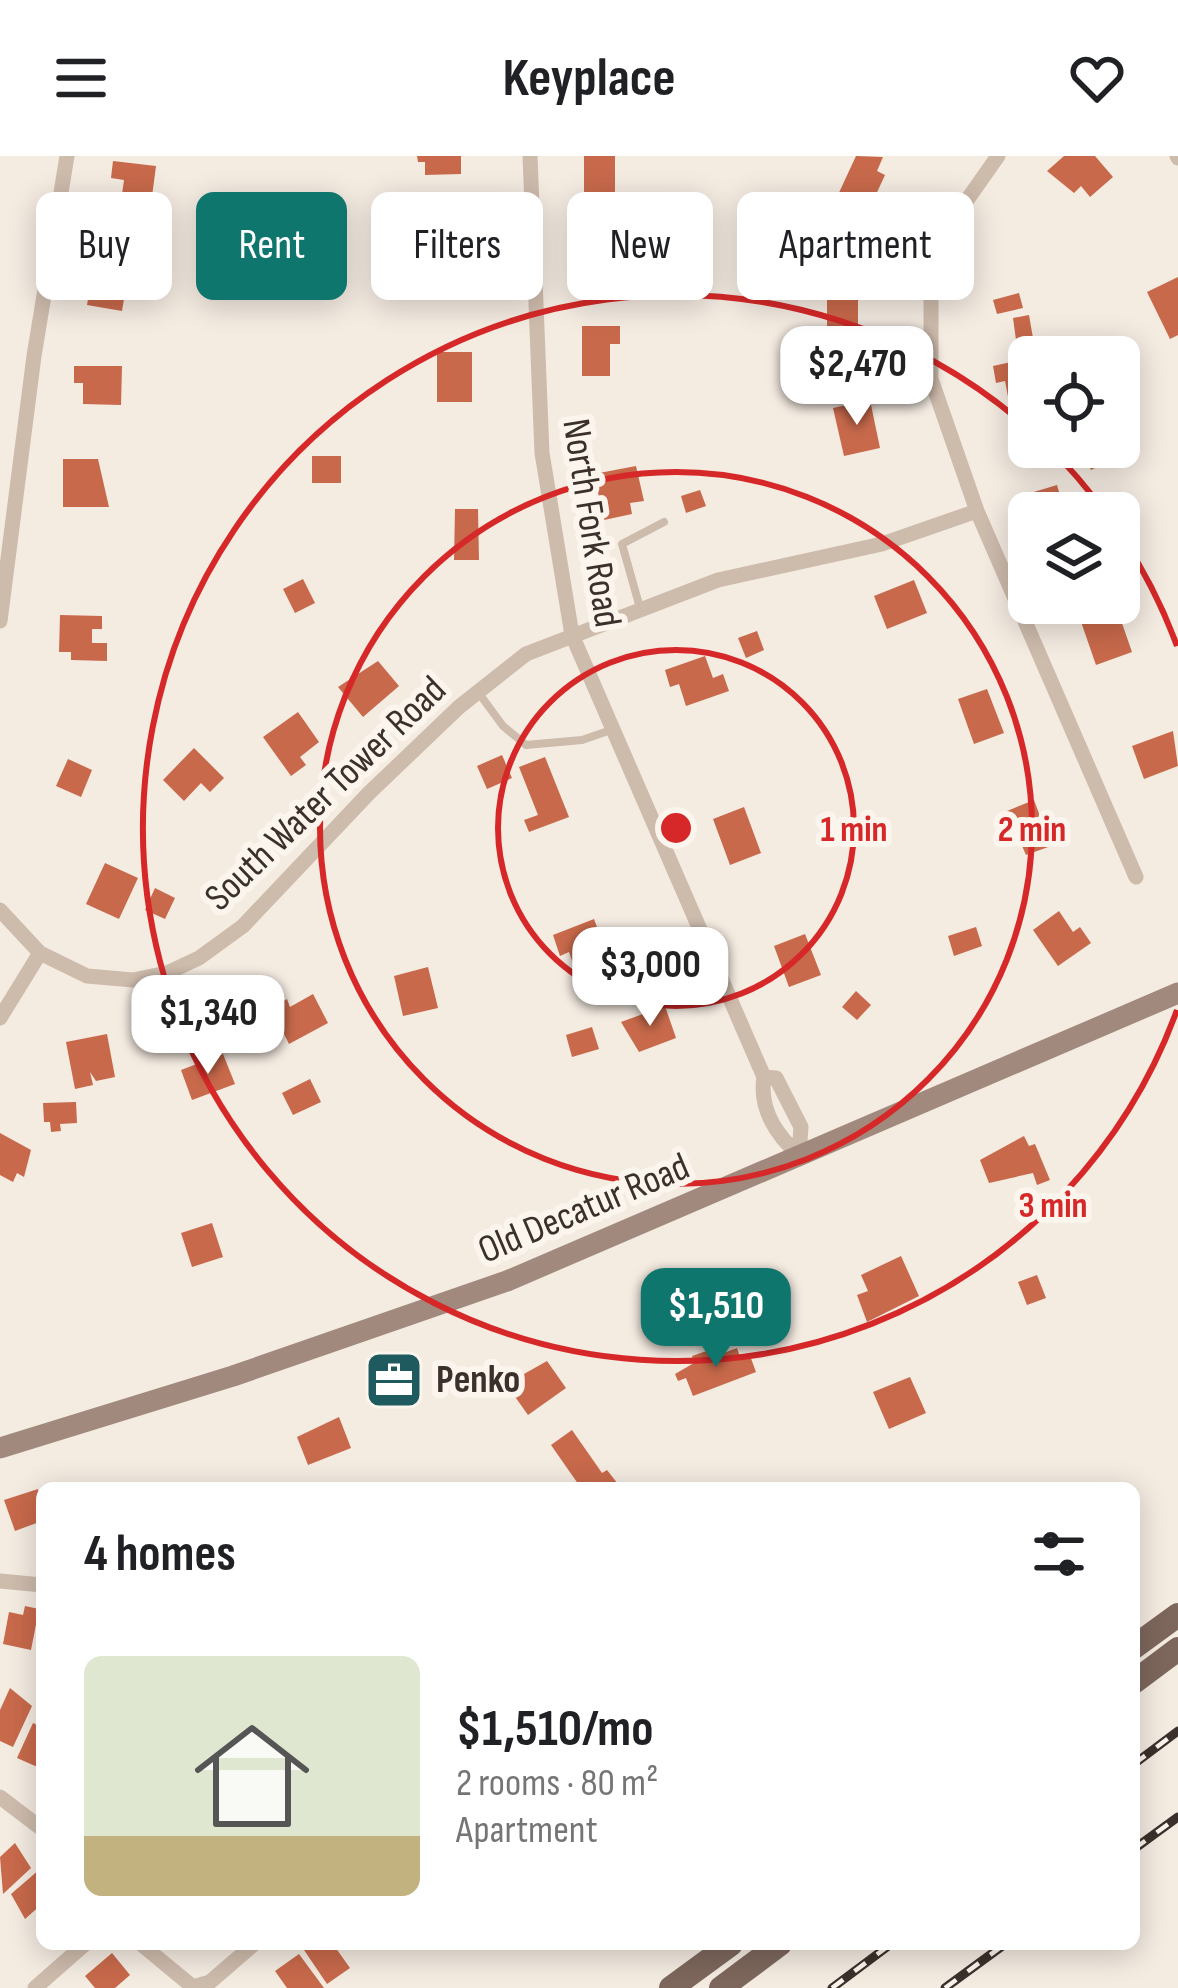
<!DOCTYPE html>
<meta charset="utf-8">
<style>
:root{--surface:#fff;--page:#f2f2f2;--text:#202124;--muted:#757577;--line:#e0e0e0;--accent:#0f766e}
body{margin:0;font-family:"Sofia Sans Condensed",sans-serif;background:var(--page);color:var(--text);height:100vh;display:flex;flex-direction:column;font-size:45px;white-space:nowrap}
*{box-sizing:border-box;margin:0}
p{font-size:39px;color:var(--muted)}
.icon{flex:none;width:66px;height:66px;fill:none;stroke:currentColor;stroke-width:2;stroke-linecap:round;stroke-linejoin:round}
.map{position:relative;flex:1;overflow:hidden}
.drawer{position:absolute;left:36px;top:1326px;width:1104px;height:468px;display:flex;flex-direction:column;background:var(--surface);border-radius:18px;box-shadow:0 6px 30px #0003}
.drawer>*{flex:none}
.hud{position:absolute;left:36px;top:36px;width:1107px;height:108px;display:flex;gap:24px}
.fabs{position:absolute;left:1008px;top:180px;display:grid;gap:24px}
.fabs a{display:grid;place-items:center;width:132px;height:132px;border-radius:18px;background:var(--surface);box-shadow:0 6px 30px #0003;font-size:60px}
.price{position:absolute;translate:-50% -102px;padding:0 27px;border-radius:24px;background:#fff;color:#222;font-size:39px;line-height:78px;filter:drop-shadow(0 3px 6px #0008)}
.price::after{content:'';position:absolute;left:50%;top:72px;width:36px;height:27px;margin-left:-18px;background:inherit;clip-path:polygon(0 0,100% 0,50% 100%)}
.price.selected{background:var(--accent);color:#fff}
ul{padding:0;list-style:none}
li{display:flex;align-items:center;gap:36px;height:300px;padding:0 48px}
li+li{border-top:3px solid var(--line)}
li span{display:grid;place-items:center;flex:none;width:336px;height:240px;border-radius:18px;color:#555}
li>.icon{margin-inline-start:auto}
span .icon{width:144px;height:144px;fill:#fffc;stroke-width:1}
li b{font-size:51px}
h2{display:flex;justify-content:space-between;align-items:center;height:144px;padding:0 48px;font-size:51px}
.tag{padding:0 42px;border-radius:18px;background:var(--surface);box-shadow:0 6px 30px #0003;font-size:42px;line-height:108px}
.tag.selected{background:var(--accent);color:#fff}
header{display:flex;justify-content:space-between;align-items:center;height:156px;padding:0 48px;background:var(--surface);font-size:54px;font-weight:700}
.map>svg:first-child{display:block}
.building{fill:#c8694b}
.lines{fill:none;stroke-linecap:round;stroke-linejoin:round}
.lane{stroke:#cdbbac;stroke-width:8}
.street{stroke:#cdbbac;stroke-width:15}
.secondary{stroke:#a18a7d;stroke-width:21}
.primary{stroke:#7d675c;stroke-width:24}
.rail-casing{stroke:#3b302b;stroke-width:9}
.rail{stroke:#fbf5ee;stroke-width:4.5;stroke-dasharray:14;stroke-linecap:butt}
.ring{fill:none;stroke:#d62828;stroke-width:6}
.labels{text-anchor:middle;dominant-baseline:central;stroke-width:12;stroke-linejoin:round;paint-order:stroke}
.street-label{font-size:39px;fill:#3b302b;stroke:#fbf5ee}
.poi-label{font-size:39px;font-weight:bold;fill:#3b302b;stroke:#fbf5ee;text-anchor:start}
.centre{fill:#d62828;stroke:#fbf5ee;stroke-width:6}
.ring-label{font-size:36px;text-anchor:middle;font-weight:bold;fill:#d62828;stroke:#fbf5ee;stroke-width:12;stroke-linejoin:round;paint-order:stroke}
</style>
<header><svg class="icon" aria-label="menu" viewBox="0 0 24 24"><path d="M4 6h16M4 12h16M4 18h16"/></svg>Keyplace<svg class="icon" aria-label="heart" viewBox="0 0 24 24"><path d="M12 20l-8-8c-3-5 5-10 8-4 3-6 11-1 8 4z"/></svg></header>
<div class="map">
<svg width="1178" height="1832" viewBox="0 0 1178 1832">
<rect width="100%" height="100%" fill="#f4ebe1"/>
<!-- building -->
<path class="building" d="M417,0h44v18l-36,1v-13h-7z
M584,0h31v37h-31z
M856,0l27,1 -6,14 8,4 -17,37 -31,-15z
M1064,0h31l18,21 -23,20 -9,-11 -7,7 -27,-22z
M113,5l43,5 -6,46 -30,-4 4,-28 -13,-2z
M636,56h27v22h-27z
M378,67h26v21h-26z
M579,75h40l-6,49h-34z
M424,89h46v20h-18v21l-28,1z
M94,107l35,6 -7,42 -35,-6z
M1178,121v58l-8,4 -23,-47z
M827,129h31v49h-31z
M1019,137l4,15 -26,6 -4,-14z
M1029,159l4,23 -17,2 -3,-22z
M582,170h38v18h-10v32h-28z
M437,196h35v50h-35z
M1029,202v40l-20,4 -4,-21 -9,2 -3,-17z
M74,210h48l-1,39 -38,-1v-21h-9z
M870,244l10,48 -36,8 -11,-48z
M1081,291h37l4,8 -31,15z
M312,300h29v27h-29z
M63,303h35l11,48h-46z
M636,310l8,35 -14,2 2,11 -28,6 -10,-46z
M1057,329l8,28h-33l-5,-19z
M700,334l6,16 -20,7 -5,-17z
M455,353h23l1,51h-25z
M303,423l12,24 -20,10 -12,-24z
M914,424l13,33 -40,16 -13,-33z
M1116,450l16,46 -36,13 -16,-46z
M60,459l42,1v13h-10v14h15v18l-36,-1v-8h-12z
M757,475l7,19 -18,8 -8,-20z
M705,500l8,22 10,-4 6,17 -43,15 -7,-22 -9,3 -5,-17z
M378,505l21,25 -36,31 -25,-30z
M987,533l17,44 -30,11 -16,-45z
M298,556l21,30 -19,15 6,8 -15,11 -28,-39z
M1173,575l5,35 -34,13 -12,-33z
M194,592l30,30 -14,14 -9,-9 -17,18 -21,-21z
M502,599l10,23 -25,11 -10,-23z
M545,601l24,60 -40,15 -5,-12 14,-5 -19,-48z
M68,603l24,11 -11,27 -25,-11z
M1034,644l17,46 -25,9 -6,-14 -11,4 -6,-16 9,-4 -5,-14z
M744,651l17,46 -31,12 -17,-46z
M105,707l33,15 -19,41 -33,-15z
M155,732l20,10 -10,21 -20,-9z
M1059,755l14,21 7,-5 11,16 -33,23 -25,-36z
M594,763l17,46 -33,13 -9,-26 -9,4 -7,-21z
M976,771l6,19 -28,10 -6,-20z
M805,778l16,41 -32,12 -15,-41z
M428,811l10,41 -35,8 -9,-40z
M856,835l15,14 -14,15 -15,-13z
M313,838l15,29 -39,21 -18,-36 16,-9 3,8z
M665,850l11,32 -37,14 -18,-30z
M592,871l7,22 -27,8 -6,-22z
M107,878l8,43 -19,4 -6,-9 3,13 -18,4 -9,-47z
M223,898l12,30 -43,16 -11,-30z
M310,923l11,23 -28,13 -11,-22z
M76,946l1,21 -17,1 1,7 -10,1 -1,-10h-6l-1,-19z
M0,977l31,17 -7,27 -7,-4 -4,9 -13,-7z
M1024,980l5,10 6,-2 15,36 -13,5 -4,-12 -44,10 -9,-23z
M212,1067l11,34 -31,10 -11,-34z
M901,1100l18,40 -52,26 -10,-27 11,-4 -7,-16z
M1037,1119l9,23 -19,7 -9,-23z
M718,1191l3,7 16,-6 3,9 9,-4 7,19 -63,24 -7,-18 -8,3 -3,-7 19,-11 -2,-7z
M547,1205l19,27 -38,27 -22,-31z
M910,1221l16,36 -37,16 -16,-37z
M339,1261l12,31 -43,17 -11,-28z
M572,1274l30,43 5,-3 11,14 -37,4 -30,-43z
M38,1333l4,32 -27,10 -11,-31z
M25,1450l14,3 -8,41 -28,-6 6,-32 14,3z
M10,1532l22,18 -19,41 -13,-6v-31z
M33,1567l9,4v42l-25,-11z
M15,1687l16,25 -28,26 -3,-37z
M40,1713l2,35 -17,15 -14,-25z
M312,1788h21l17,24 -23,16 -23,-34z
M112,1797l18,22 -15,13h-20l-10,-12z
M299,1798l25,34h-37l-12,-17z"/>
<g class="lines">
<!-- lane -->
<path class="lane" d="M640,452l-18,-64 42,-22
M478,536l25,34 23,19 56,-5 29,-10"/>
<!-- street -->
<path class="street" d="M530,0l12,297 30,182 192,442c-5,31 12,58 35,78
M998,0l-45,64 -22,62v97l46,132 159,366
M1177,0l1,2
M0,465l34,-265 33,-200
M0,754l40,43 47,23 46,4 34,-7 32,-15 44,-32 126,-133 90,-86 67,-53 192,-74 164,-36 95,-33
M0,862l40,-65
M764,921l12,1 25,49 -2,28
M0,1425l42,4
M0,1641l42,32
M141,1788l52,43 17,-5 44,-38
M35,1832l50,-44"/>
<!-- secondary -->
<path class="secondary" d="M0,1292l233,-72 274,-95 671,-288"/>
<!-- primary -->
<path class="primary" d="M1134,1491l44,-32
M1134,1526l44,-33
M671,1832l60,-44
M721,1832l59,-44"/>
<defs>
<path id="rail" d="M1134,1608l44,-33
M1134,1693l44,-32
M832,1832l59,-44
M945,1832l60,-44"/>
</defs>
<!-- rail casing -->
<use href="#rail" class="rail-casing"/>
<!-- rail -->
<use href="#rail" class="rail"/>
</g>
<!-- distance rings -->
<g class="ring">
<circle cx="676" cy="672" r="178"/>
<circle cx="676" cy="672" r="356"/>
<path d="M1177 854A533 533 0 1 1 1026 270M1050 292A533 533 0 0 1 1104 355M1120 378A533 533 0 0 1 1177 490"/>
</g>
<!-- icons -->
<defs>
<symbol id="office-square" viewBox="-11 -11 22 22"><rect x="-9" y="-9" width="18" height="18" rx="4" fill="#1f5a5e" stroke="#fbf5ee"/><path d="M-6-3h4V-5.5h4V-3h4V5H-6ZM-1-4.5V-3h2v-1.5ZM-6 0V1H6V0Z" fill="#fff"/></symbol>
</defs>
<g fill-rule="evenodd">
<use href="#office-square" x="361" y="1191" width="66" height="66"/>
</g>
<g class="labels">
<!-- street labels -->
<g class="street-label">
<text transform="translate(591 367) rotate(81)">North Fork Road</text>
<text transform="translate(326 638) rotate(-44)">South Water Tower Road</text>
<text transform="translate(584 1053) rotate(-23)">Old Decatur Road</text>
</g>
<!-- poi labels -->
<g class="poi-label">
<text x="436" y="1224">Penko</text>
</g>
</g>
<circle cx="676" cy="672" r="18" class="centre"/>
<g class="ring-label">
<text x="854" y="685">1 min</text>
<text x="1032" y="685">2 min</text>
<text x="1053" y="1061">3 min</text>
</g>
</svg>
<div class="fabs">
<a><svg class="icon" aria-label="locate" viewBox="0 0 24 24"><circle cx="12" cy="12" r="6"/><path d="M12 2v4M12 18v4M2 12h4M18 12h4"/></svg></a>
<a><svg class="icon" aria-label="layers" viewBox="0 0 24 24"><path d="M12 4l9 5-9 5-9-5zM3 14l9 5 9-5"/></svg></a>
</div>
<b class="price" style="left:857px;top:272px">$2,470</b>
<b class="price" style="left:650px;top:873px">$3,000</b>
<b class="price" style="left:208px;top:921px">$1,340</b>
<b class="price selected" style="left:716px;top:1214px">$1,510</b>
<div class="hud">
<a class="tag">Buy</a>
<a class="tag selected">Rent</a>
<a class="tag">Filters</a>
<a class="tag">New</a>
<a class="tag">Apartment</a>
</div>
<section class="drawer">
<h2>4 homes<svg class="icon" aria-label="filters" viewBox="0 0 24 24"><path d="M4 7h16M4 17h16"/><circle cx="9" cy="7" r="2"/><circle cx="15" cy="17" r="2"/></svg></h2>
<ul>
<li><span style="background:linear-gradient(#dfe7d0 75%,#c2b280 0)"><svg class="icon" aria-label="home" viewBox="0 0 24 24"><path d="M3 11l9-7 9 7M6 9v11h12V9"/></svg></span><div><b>$1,510/mo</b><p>2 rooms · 80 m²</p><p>Apartment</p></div></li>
</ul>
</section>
</div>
